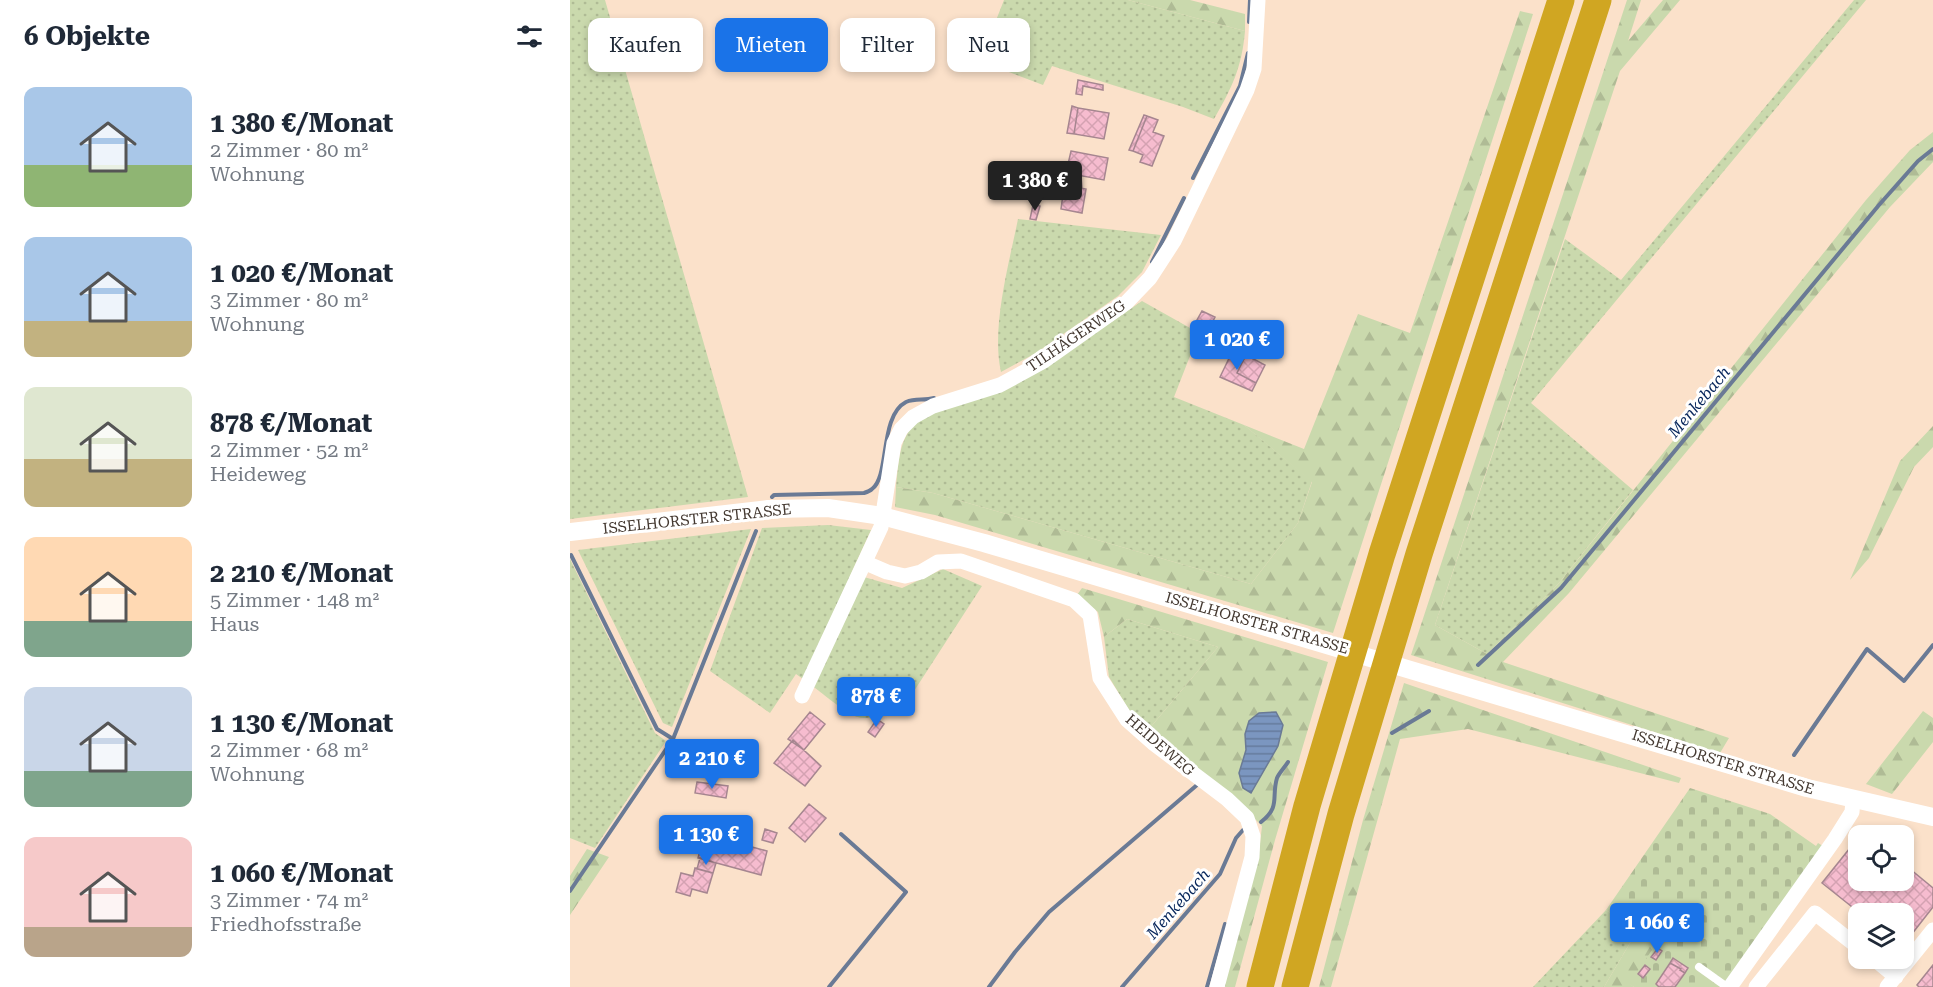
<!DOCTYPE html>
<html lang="de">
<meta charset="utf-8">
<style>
:root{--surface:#fff;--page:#f6f6f7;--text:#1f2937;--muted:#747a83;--accent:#1a73e8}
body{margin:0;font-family:"Roboto Serif",serif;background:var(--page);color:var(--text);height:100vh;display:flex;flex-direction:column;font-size:22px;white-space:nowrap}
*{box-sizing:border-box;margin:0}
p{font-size:20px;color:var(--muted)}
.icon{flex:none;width:33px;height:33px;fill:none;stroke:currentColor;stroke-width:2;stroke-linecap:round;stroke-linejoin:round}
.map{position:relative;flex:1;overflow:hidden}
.side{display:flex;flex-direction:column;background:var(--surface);width:570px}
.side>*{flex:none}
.top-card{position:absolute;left:18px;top:18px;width:570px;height:54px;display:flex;gap:12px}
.tools{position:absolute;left:1278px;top:825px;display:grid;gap:12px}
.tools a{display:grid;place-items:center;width:66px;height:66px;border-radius:12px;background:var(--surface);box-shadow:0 3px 9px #0003;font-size:30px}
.price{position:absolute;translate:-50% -51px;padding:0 14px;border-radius:6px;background:var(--accent);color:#fff;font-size:20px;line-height:39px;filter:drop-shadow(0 2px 3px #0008)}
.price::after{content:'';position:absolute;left:50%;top:36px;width:18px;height:14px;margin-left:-9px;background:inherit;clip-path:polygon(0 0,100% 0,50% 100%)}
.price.on{background:#222;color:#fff}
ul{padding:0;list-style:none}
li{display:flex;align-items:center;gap:18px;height:150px;padding:0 24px}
li span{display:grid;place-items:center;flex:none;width:168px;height:120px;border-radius:12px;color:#555}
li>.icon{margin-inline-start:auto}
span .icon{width:72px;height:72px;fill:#fffc;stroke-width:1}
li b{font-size:26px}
h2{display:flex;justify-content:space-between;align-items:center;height:72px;padding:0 24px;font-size:26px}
.chip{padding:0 21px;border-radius:12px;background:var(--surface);box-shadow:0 3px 9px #0003;font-size:21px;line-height:54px}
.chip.on{background:var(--accent);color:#fff}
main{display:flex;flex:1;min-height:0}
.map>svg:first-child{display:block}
.grass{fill:url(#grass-dots)}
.forest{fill:url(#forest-firs)}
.cemetery{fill:url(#cemetery-stones)}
.water{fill:url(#water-rules);stroke:#6a7a95;stroke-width:1.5}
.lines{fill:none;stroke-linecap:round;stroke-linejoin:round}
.stream{stroke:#6a7a95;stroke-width:4}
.building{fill:url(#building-cross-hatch);stroke:#a68690;stroke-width:1.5}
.service{stroke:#fff;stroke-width:8}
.minor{stroke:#fff;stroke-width:15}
.tertiary{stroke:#fff;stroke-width:18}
.motorway{stroke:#d0a622;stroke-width:27}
.labels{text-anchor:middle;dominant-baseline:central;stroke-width:6;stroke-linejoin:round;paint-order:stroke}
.street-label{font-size:15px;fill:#443931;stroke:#fff}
.water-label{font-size:16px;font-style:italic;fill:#07265b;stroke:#fff}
</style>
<main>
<section class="side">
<h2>6 Objekte<svg class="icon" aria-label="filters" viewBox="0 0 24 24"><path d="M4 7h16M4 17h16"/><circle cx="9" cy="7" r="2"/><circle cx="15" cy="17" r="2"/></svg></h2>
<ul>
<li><span style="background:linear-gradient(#a9c7e8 65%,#8fb573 0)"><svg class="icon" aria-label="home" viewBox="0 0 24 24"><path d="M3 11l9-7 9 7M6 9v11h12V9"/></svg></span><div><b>1 380 €/Monat</b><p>2 Zimmer · 80 m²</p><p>Wohnung</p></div></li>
<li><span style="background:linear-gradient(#a9c7e8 70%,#c2b280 0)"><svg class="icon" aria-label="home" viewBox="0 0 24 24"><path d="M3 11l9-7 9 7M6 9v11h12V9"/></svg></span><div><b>1 020 €/Monat</b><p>3 Zimmer · 80 m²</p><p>Wohnung</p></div></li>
<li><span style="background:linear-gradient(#dfe7d0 60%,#c2b280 0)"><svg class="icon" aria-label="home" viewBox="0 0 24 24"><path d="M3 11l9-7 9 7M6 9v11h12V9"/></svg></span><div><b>878 €/Monat</b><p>2 Zimmer · 52 m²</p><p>Heideweg</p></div></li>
<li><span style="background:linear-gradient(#ffd9b3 70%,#7fa58c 0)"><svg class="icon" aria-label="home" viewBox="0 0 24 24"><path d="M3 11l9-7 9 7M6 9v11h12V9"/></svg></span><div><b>2 210 €/Monat</b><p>5 Zimmer · 148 m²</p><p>Haus</p></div></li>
<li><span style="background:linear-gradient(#c9d6e8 70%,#7fa58c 0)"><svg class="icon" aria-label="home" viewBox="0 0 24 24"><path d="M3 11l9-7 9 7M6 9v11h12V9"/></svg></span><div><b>1 130 €/Monat</b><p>2 Zimmer · 68 m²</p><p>Wohnung</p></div></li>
<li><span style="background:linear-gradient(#f6c9c9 75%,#b9a48a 0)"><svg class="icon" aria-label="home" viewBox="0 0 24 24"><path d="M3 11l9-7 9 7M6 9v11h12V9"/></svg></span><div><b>1 060 €/Monat</b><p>3 Zimmer · 74 m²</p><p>Friedhofsstraße</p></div></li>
</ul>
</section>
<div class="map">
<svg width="1363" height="987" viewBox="0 0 1363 987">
<defs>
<pattern id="grass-dots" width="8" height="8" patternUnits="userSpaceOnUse" patternTransform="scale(1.5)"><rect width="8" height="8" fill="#cad9ad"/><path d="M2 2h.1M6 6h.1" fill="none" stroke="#afbb95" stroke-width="1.8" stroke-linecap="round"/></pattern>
<pattern id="forest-firs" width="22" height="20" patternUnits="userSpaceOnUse" patternTransform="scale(1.5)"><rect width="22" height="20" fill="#cad9ad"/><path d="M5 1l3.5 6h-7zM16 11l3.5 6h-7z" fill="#afbb95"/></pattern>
<pattern id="cemetery-stones" width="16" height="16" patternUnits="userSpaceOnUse" patternTransform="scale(1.5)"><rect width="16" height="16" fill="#cad9ad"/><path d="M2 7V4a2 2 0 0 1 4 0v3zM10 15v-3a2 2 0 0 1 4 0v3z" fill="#afbb95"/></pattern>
<pattern id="water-rules" width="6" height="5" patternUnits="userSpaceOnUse" patternTransform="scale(1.5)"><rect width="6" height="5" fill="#7b96c0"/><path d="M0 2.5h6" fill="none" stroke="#667b9d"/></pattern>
<pattern id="building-cross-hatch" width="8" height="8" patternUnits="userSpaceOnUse" patternTransform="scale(1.5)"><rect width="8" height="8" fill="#f6bccf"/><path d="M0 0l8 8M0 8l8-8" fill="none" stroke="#d4a2b2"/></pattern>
</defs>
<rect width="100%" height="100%" fill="#fbe1ca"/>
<!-- grass -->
<path class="grass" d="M0,0h35l143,497 -178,22z
M434,0h124l117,31c-3,36 -13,57 -31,88l-31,-12 -131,-41 -9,19 -63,-24z
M1284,0h12l-335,403 102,87 -74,93 -72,71 -52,-29 130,-386 56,41z
M448,219l143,16 -19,37 -24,24 -82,57 -35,19c-10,-45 8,-108 17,-153z
M572,301l57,32 -25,64 70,28 68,56 -14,42 -47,61 -318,-91 -37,-6c3,-27 2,-45 21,-67l129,-54z
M258,525l43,5 -68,149 -7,-5 -26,39 -60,-42 52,-143z
M181,529l-79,198 -9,-4 -85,-173z
M0,559l85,174 11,8 -71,107 -25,-10z
M373,569l39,17 -77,119c-11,5 -28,13 -41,13 -13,1 -41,-25 -53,-33l53,-108 38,11z
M557,619l91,28 -69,82 -17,-14 -23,-38 -5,-40z
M1036,910l31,21 -33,56h-71z"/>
<!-- forest -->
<path class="forest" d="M558,0h62l55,14v17z
M1057,0h14l-13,41 35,-41h17l-60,71 -185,554 52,29 72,-71 307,-383 44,-50 23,-18v30l-43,45 -321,386 -66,69 226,76 -9,15 -309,-98z
M950,11l13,3 -200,619 -398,-118 -40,-8 1,-20 37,6 318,91 47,-61 14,-41 -68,-57 60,24 54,-135 52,19z
M1363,426v21l-19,20 -45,91 -19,22 50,-119z
M512,588l246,74 -53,178 -40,147h-13l36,-126 4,-35 -12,-12 -101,-85 69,-82 -91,-28 -23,18 -6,-25 -21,-17z
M834,683l277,95 -2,5 -211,-54 -68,10 -69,248h-12l44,-167z
M1353,711l10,7v24l-41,52 -26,-10z
M17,849l22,8 -39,58v-39z
M1067,931l20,13 -27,40 4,3h-30z"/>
<!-- cemetery -->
<path class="cemetery" d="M1120,788l80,26 46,32 2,-3 13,8 -96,136h-101l-5,-3 27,-40 -50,-34z"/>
<!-- water -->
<path class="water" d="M706,712l7,13 -5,21 -27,47 -8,-5 -4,-15 7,-23 -1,-16 4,-13 10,-8z"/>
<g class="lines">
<!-- stream -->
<path class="stream" d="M679,22l1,-22
M623,178l47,-92 8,-33
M582,262l32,-64
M202,497l2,-2 90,-2c3,-1 6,-2 8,-4 18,-13 7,-73 34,-87 10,-4 18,-1 28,-4
M1,555l86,174 16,10
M908,665l83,-77 318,-383 39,-44 15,-12
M822,733l37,-22
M1224,755l73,-106 37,32 29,-36
M691,822c20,-16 10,-24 16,-44 2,-5 8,-11 11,-16
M0,891l103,-152 83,-208
M259,987l77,-95 -65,-58
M419,987l26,-35 34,-40 148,-127
M552,987l98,-113 16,-36 7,-8
M637,987l18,-63"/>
</g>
<!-- building -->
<path class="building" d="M508,80l25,5v5l-20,-4 -1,9 -6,-1z
M502,106l6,2 -4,26 -7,-1z
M508,108l31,5 -5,26 -30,-5z
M574,115l3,1 -14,35 -4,-1z
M577,116l11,4 -5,12 11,4 -12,30 -12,-4 3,-7 -10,-4z
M501,151l37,7 -4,22 -38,-7z
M496,173l11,2 -2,12 11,2 -4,24 -21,-4z
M507,175l4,1 1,12 -7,-1z
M463,205l7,1 -4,14 -6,-1z
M632,311l13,6 -5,10 -13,-7z
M696,343l8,4 -5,9 -7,-4z
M664,348l12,7 -9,18 19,10 -4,8 -32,-14z
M676,355l19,10 -9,18 -19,-10z
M240,712l15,12 -21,26 -16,-11z
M307,719l7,5 -9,13 -7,-5z
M223,740l28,26 -16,20 -31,-23z
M127,782l31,4 -2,12 -31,-5z
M239,804l17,14 -21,24 -16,-14z
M195,829l12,4 -4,10 -11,-3z
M135,834l62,17 -6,24 -63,-17z
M1288,838v42h46v-16l29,24v19l-29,37v-30h-43l-39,-31z
M130,858l16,5 -3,10 -16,-4z
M125,868l18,5 -6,20 -15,-4 -2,7 -14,-4 5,-19 12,3z
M1088,948l4,3 -6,9 -5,-3z
M1103,958l15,10 -3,5 -5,-3 1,-1 -11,-6z
M1100,963l11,6 -1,1 5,3 -10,14h-16l-3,-3z
M1075,965l5,4 -7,9 -5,-4z
M1363,965v22h-14l-2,-2z"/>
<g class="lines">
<!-- service -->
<path class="service" d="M1129,967l28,20"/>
<!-- minor -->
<path class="minor" d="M296,563l21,9 18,4 16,-4 17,-10 23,-1 113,39 16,15 10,63 27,42 26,23 74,56 20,19 6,18 -1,21 -35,130
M232,696l79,-169 13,-84 7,-14 12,-12 20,-11 67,-21 44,-24 82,-58 24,-25 24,-37 73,-151 7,-21 4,-69
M1303,958l23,19
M1160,987l105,-148 17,-27 1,-12
M1186,987l59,-74 43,34
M1317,987l46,-57"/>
<!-- tertiary -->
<path class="tertiary" d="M0,532l198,-23 60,-1 54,8 102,27 823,245 126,29"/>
<!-- motorway -->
<path class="motorway" d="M690,987l47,-181 75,-252 179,-554
M725,987l46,-173 78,-260 179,-554"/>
</g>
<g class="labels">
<!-- street labels -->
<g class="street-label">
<text transform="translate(506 336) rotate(-34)">TILHÄGERWEG</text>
<text transform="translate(127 519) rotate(-6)">ISSELHORSTER STRASSE</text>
<text transform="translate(687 623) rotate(16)">ISSELHORSTER STRASSE</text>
<text transform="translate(590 745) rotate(41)">HEIDEWEG</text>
<text transform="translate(1153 762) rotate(17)">ISSELHORSTER STRASSE</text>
</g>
<!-- water labels -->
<g class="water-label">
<text transform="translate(1129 402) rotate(-50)">Menkebach</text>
<text transform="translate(608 904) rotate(-49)">Menkebach</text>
</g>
</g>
</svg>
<div class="tools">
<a><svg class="icon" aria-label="locate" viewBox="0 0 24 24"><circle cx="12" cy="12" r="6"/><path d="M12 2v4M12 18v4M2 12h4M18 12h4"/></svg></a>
<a><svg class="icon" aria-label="layers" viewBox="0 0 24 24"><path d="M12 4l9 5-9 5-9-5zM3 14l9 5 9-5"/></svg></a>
</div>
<b class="price on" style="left:465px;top:212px">1 380 €</b>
<b class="price" style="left:667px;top:371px">1 020 €</b>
<b class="price" style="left:306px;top:728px">878 €</b>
<b class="price" style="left:142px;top:790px">2 210 €</b>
<b class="price" style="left:136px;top:866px">1 130 €</b>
<b class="price" style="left:1087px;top:954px">1 060 €</b>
<div class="top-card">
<a class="chip">Kaufen</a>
<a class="chip on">Mieten</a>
<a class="chip">Filter</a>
<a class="chip">Neu</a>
</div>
</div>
</main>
